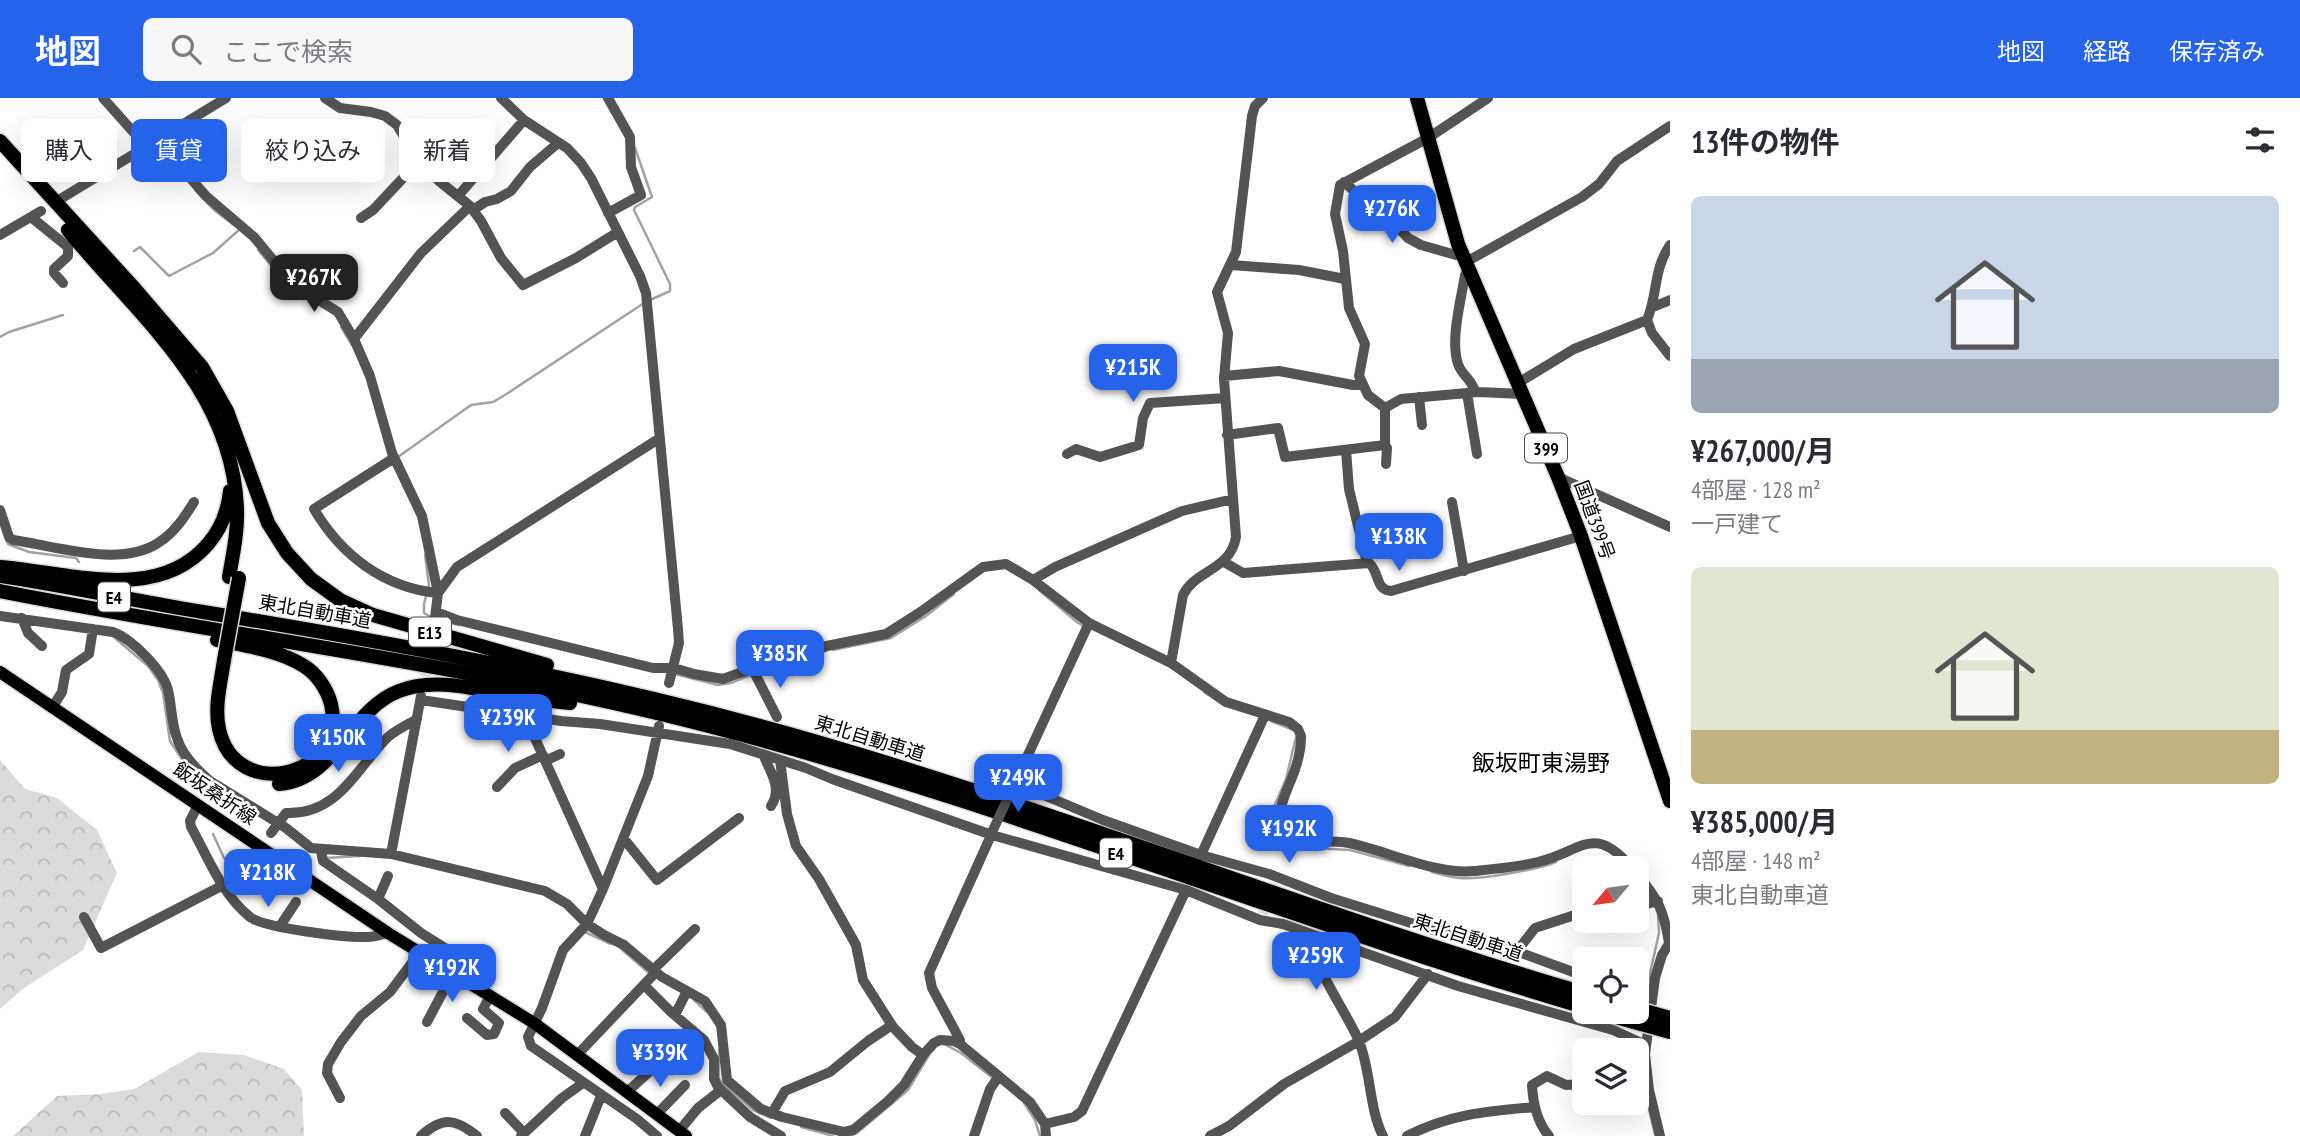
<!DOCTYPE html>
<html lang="ja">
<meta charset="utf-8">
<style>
:root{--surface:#fff;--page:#f7f7f7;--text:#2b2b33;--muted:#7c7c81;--accent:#2563eb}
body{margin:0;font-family:"PT Sans Narrow","Noto Sans JP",sans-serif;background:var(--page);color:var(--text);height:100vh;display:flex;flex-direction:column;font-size:26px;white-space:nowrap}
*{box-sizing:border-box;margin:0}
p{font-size:23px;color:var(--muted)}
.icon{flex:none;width:38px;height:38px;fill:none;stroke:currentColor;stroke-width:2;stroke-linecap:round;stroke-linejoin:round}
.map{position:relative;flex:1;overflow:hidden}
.panel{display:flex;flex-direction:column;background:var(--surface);width:630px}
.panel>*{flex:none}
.banner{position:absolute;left:21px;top:21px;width:665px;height:63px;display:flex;gap:14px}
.needle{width:46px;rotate:241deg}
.controls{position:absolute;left:1572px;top:758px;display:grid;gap:14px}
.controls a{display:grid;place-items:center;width:77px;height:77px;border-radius:10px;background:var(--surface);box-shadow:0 7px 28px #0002;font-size:35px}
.price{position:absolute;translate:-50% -60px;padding:0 16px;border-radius:14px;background:var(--accent);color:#fff;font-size:23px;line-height:46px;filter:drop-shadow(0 2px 4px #0008)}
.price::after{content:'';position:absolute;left:50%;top:42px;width:21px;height:16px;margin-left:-10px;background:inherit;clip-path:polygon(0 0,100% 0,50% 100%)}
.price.selected{background:#222;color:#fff}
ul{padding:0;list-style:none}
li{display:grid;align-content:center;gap:14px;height:371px;padding:0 21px}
li span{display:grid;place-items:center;height:217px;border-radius:10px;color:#555}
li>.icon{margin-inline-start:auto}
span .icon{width:126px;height:126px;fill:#fffc;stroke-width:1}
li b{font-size:30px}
h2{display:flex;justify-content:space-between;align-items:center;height:84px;padding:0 21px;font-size:30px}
.pill{padding:0 24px;border-radius:10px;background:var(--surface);box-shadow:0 7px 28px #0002;font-size:24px;line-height:63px}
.pill.selected{background:var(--accent);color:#fff}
header{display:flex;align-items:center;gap:42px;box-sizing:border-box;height:98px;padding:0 35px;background:var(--accent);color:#fff}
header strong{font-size:33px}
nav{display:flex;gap:38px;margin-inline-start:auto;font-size:24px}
.search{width:490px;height:63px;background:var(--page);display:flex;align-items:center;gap:18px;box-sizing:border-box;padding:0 24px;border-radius:10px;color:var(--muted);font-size:26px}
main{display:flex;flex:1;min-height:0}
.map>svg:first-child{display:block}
.forest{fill:url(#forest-crowns)}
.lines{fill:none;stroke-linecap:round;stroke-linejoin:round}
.stream{stroke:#a2a2a2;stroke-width:2.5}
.minor-tunnel{stroke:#d9d9d9;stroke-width:10;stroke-dasharray:10 5;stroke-linecap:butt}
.major-casing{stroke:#dbdbdb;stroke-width:15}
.highway-casing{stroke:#dbdbdb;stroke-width:17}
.minor{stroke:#545454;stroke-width:10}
.major{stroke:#000;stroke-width:12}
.highway{stroke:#000;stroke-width:14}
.highway-bridge-casing{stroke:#dbdbdb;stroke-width:17;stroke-linecap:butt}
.minor-bridge{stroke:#545454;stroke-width:10}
.highway-bridge{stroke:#000;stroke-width:14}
.labels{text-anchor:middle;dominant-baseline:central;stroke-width:5;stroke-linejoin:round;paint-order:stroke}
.shield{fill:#fff;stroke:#4c4c4c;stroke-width:2}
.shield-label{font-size:18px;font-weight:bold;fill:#000}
.street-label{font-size:19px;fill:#000;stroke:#fff}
.quarter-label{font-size:23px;fill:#000;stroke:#fff}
</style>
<header>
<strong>地図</strong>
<div class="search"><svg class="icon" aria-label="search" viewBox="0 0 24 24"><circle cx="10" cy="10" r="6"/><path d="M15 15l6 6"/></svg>ここで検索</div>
<nav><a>地図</a><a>経路</a><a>保存済み</a></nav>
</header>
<main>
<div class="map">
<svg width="1670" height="1038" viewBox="0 0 1670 1038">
<defs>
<pattern id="forest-crowns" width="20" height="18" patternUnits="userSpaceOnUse" patternTransform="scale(1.75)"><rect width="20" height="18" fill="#dbdbdb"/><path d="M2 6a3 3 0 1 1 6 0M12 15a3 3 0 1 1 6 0" fill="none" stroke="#bababa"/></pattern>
</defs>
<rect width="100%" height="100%" fill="#fff"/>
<!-- forest -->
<path class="forest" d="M0,662l25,29 32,9 40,32 20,43 -34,77 -59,38 -24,21z
M199,954l45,3 40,14 18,21 2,46h-291l44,-40 44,-2 33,-5z"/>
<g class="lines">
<!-- stream -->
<path class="stream" d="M135,41l12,14 19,8
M635,50l17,49 -17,10 -1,3 36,74v7l-20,9
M195,92l19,20 20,15
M258,152l27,32
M134,153l6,-4 29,29 44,-23 27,-24
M341,229l11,18
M0,239l9,-5 54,-17
M398,359l73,-52 22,-3 12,-7 139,-92
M6,442l2,4 21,8 47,6 3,4
M425,457l4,30 -5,19v9l7,4
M1039,492l39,33 8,4
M437,521l21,6
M116,541l32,27 10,14 5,13 7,48 28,43
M833,552l58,-12 35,-22 28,-22
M788,562l38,-9
M675,576l43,11 13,-2 31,-13
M1204,594l21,14
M1271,623l20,8
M1296,639l-10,42 -13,30 5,19 7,12 10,7 55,3 59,16
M213,736l11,24 19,11
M325,760l35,-2
M1619,763l6,7
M250,773l6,1 11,-2
M1432,774c9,2 18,5 27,6 20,2 77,-8 97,-16
M585,834l26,12
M620,850l29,25
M1647,889l12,-54 -1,-18
M694,902l13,12
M946,947l15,8 33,26
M1639,948l1,25 15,64
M719,952v28l2,4 32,28 18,8
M1024,1005l11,17 5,16
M801,1029l32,9
M850,1038l7,-3 51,-43 21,-35"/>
<!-- minor-tunnel -->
<path class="minor-tunnel" d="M422,593l12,-65
M1263,816l11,-31
M1496,891l9,-32"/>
<defs>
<path id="major" d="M0,574l388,261 146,90 152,113"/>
<path id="highway" d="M1417,0l41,146 100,233 23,59 89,265
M0,43l135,148 67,78 25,44 41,112 19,30 24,26 29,21 33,15 174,50
M68,132c70,86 164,158 169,278 1,23 -4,46 -8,69
M0,469c67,5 157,37 208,-23 13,-15 20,-33 22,-53
M0,478c68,10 135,25 203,36 226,37 449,78 668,146 239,73 473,165 713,235
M0,493c234,46 473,74 705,134 298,77 583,195 879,282
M217,542c28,6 62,10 87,26 13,8 23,23 27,38 17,73 -96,100 -112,25 -5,-23 2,-47 5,-69
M279,686c58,-5 70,-74 120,-93 35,-14 76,-2 112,4 20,4 39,6 59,8
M1598,914l36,10"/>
</defs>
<!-- major casing -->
<use href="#major" class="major-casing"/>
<!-- highway casing -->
<use href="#highway" class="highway-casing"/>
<!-- minor -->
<path class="minor" d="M103,0l33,37 42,29 28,32 48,41 39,47 45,28 16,27 16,37 22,77 30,63 16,77c-54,-5 -97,-38 -124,-84l80,-51
M325,0l15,10 31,4 14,4 12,9 18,30 24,26 31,25 11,15 20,37 22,27 53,-27 42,-26
M501,0l23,22 43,28 14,15 10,15 49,98 6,17 32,336 1,14 -10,40
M1344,84l20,18 20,12 24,26 13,7 35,10 6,-1
M458,98l66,-76
M62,100l164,-100
M473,112l12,-8 12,-3 14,-8 19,-24 28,-24
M608,115l33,-18 -10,-28 -1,-30 -22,-39
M31,119l37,30v9l-14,13v4l9,10
M361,120l12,-8 47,-50
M0,137l41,-24
M1670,147c-17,25 -12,49 -23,75l5,13 18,23
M1466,164l116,-65 17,-13 18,-23 53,-35
M1231,167l68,5 46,9
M1469,171l-4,6c-4,25 -15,65 -7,89 4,12 14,15 17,28
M1653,209l17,-7
M354,241l67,-86 49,-47
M1224,278l55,-5 74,14h9
M1518,285l56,-34 73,-29
M1467,295l10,61
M1419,299l3,28
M1385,310l-17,-13 -9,-19 6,-32 -16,-36 -6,-57 -8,-37 5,-29 88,-47 60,-40
M1227,337l51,-7 7,29 100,-12v-37l16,-9 77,-7 45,2
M1385,347l2,3 -1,16
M1346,352l3,39 18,74
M1067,356l9,-5 24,8 39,-12 4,-27 7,-15 75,-5
M1558,379l112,50
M1452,404l12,69
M0,412l9,27 4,3c42,6 107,28 145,3 16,-10 26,-25 36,-41
M1224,464l19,11 126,-10c11,9 6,27 22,28l190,-55
M1033,482l22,-13 127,-56 51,-12
M436,514l21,8 196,48h21l20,6 29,5 74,-27 89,-18 33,-21 64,-46 23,-3 27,16 56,43 82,40 55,39 63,20 9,7 3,7c0,15 -4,30 -10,44 -10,25 -20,41 5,61 17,1 37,-1 53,2 38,8 88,32 125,28 21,-2 44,-4 64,-9 44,-10 55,-40 94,6
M0,518l113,16c19,7 50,38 55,58 4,16 3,33 9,48 5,17 20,32 33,43l76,47 25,20 80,6 154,37 22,13 20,20 17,11 20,10 38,32 43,24 16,24 6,55 34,29 21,8 62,15 9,-2 35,-29 16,-16 19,-30 11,-12 6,-3 14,1 6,3 70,58 15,22 1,12
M22,520l6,15 14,13
M434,528l4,-33 19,-26 203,-129
M1171,565l12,-68c13,-26 47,-24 53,-58l-12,-158 4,-46 -11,-41 19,-40 16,-136 3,-10 8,-8
M752,570l25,49
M421,602l140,21 39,3 130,20 76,24 26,11 160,56 194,55 74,30 23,4 175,62 155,44 33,15
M52,610l10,-16 4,-22 23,-16 4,-25
M525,618l78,173
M763,656c7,18 20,34 8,52
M780,662l7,54 9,32 23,33 37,66 7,35 30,47 19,20 11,8
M545,663l15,-7
M987,675l28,10 88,37 98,35 68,19 62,24 144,45 38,7 71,26
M1014,687l75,-162
M497,689l18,-19 28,-13
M198,707l-8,16 1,6c17,30 31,68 59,90 13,11 98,21 117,20 7,0 14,-2 21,-4
M271,735l15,-20c53,2 70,-45 102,-76 8,-7 19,-12 29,-18
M624,741l33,41 82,-62
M321,753l2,10 55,38 43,34 51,32 1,3 -6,14
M391,756l30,-158
M1201,757l64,-140
M1636,775c22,25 28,38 33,70
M378,801l10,-23
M1636,809l22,-6
M84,819l17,31 134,-69 9,-5 12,-17
M280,828l16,-24
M1308,836c-1,21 41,83 51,107 12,30 10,68 24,95
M1513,852l8,-4 14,-18 49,-16
M653,872l42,-41
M644,887l27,27 33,28 10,19v20l4,8 32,30 31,19
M1636,891l16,4
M675,917l12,-24
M467,920l20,17 7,-1 5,-11 -16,-14 7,-13
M427,924l26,-49
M960,946v-4l-28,-52 -3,-15 64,-142
M577,957l79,-83
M627,994l34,-31h16l27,-21
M340,1000l-13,-25 1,-9 13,-22 20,-26 29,-24 30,-40
M505,1015l19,20
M772,1015l13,-22 45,-19 38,-31 24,-16
M657,1016l28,-29
M1045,1026l29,-7 8,-6 104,-221
M679,1033l19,-23 23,-18
M421,1038c21,-19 34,-18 56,0
M521,1038l41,-38 21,-15
M585,1038l16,-40
M657,1038l-20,-17 -106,-73 -3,-9 14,-29 21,-58 24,-26 16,-35 45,-113 11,-50
M974,1038l16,-47 9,-13
M1210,1038l19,-10 55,-42 75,-43 36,-24 33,-43
M1407,1038c43,-22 81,-25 128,-29
M1549,1038c-12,-14 -16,-32 -17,-51l15,-9 19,9 18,-1
M1660,1038l-11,-46 -4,-36 10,-76 7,-23 8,-13"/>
<!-- major -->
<use href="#major" class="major"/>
<!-- highway -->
<use href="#highway" class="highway"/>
<defs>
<path id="highway-bridge" d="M224,562l15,-82
M1638,911l32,9
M1634,924l36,10"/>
</defs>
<!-- highway-bridge casing -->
<use href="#highway-bridge" class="highway-bridge-casing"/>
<!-- minor-bridge -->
<path class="minor-bridge" d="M993,732l21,-45"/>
<!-- highway-bridge -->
<use href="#highway-bridge" class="highway-bridge"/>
</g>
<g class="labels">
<!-- shield labels -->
<g class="shield">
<rect x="1525" y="335.5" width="42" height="29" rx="5"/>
<rect x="98" y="484.5" width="32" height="29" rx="5"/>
<rect x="409" y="519.5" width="42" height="29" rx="5"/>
<rect x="1100" y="740.5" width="32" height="29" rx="5"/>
</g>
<g class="shield-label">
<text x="1546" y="350">399</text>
<text x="114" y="499">E4</text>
<text x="430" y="534">E13</text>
<text x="1116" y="755">E4</text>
</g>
<!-- street labels -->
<g class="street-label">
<text transform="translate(1595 422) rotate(70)">国道399号</text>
<text transform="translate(315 513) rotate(10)">東北自動車道</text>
<text transform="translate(870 640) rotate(17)">東北自動車道</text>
<text transform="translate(215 695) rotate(34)">飯坂桑折線</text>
<text transform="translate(1468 839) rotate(18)">東北自動車道</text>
</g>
<!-- quarter labels -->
<g class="quarter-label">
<text x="1541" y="664">飯坂町東湯野</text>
</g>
</g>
</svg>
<div class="controls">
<a><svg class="needle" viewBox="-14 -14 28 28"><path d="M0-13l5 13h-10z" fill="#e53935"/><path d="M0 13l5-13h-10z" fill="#7c7c81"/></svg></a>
<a><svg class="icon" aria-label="locate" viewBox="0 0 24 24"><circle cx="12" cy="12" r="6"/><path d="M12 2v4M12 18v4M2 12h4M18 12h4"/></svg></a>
<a><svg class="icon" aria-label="layers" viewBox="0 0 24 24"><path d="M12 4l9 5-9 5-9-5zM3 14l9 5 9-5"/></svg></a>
</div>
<b class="price" style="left:1392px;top:147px">¥276K</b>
<b class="price selected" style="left:314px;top:216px">¥267K</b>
<b class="price" style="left:1133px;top:306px">¥215K</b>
<b class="price" style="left:1399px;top:475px">¥138K</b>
<b class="price" style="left:780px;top:592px">¥385K</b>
<b class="price" style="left:508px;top:656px">¥239K</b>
<b class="price" style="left:338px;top:676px">¥150K</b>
<b class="price" style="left:1018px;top:716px">¥249K</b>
<b class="price" style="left:1289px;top:767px">¥192K</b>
<b class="price" style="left:268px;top:811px">¥218K</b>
<b class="price" style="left:1316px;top:894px">¥259K</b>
<b class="price" style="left:452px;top:906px">¥192K</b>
<b class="price" style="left:660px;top:991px">¥339K</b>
<div class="banner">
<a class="pill">購入</a>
<a class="pill selected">賃貸</a>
<a class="pill">絞り込み</a>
<a class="pill">新着</a>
</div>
</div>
<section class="panel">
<h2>13件の物件<svg class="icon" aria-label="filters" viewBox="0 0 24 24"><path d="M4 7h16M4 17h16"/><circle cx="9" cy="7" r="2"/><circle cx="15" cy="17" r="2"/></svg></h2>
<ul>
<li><span style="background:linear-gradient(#c9d6e8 75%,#9aa5b1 0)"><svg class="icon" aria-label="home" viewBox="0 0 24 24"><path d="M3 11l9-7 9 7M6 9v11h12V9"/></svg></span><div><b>¥267,000/月</b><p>4部屋 · 128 m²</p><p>一戸建て</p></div></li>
<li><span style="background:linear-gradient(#dfe7d0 75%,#c2b280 0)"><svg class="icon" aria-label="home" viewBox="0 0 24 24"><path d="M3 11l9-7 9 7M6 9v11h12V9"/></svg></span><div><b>¥385,000/月</b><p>4部屋 · 148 m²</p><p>東北自動車道</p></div></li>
</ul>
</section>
</main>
